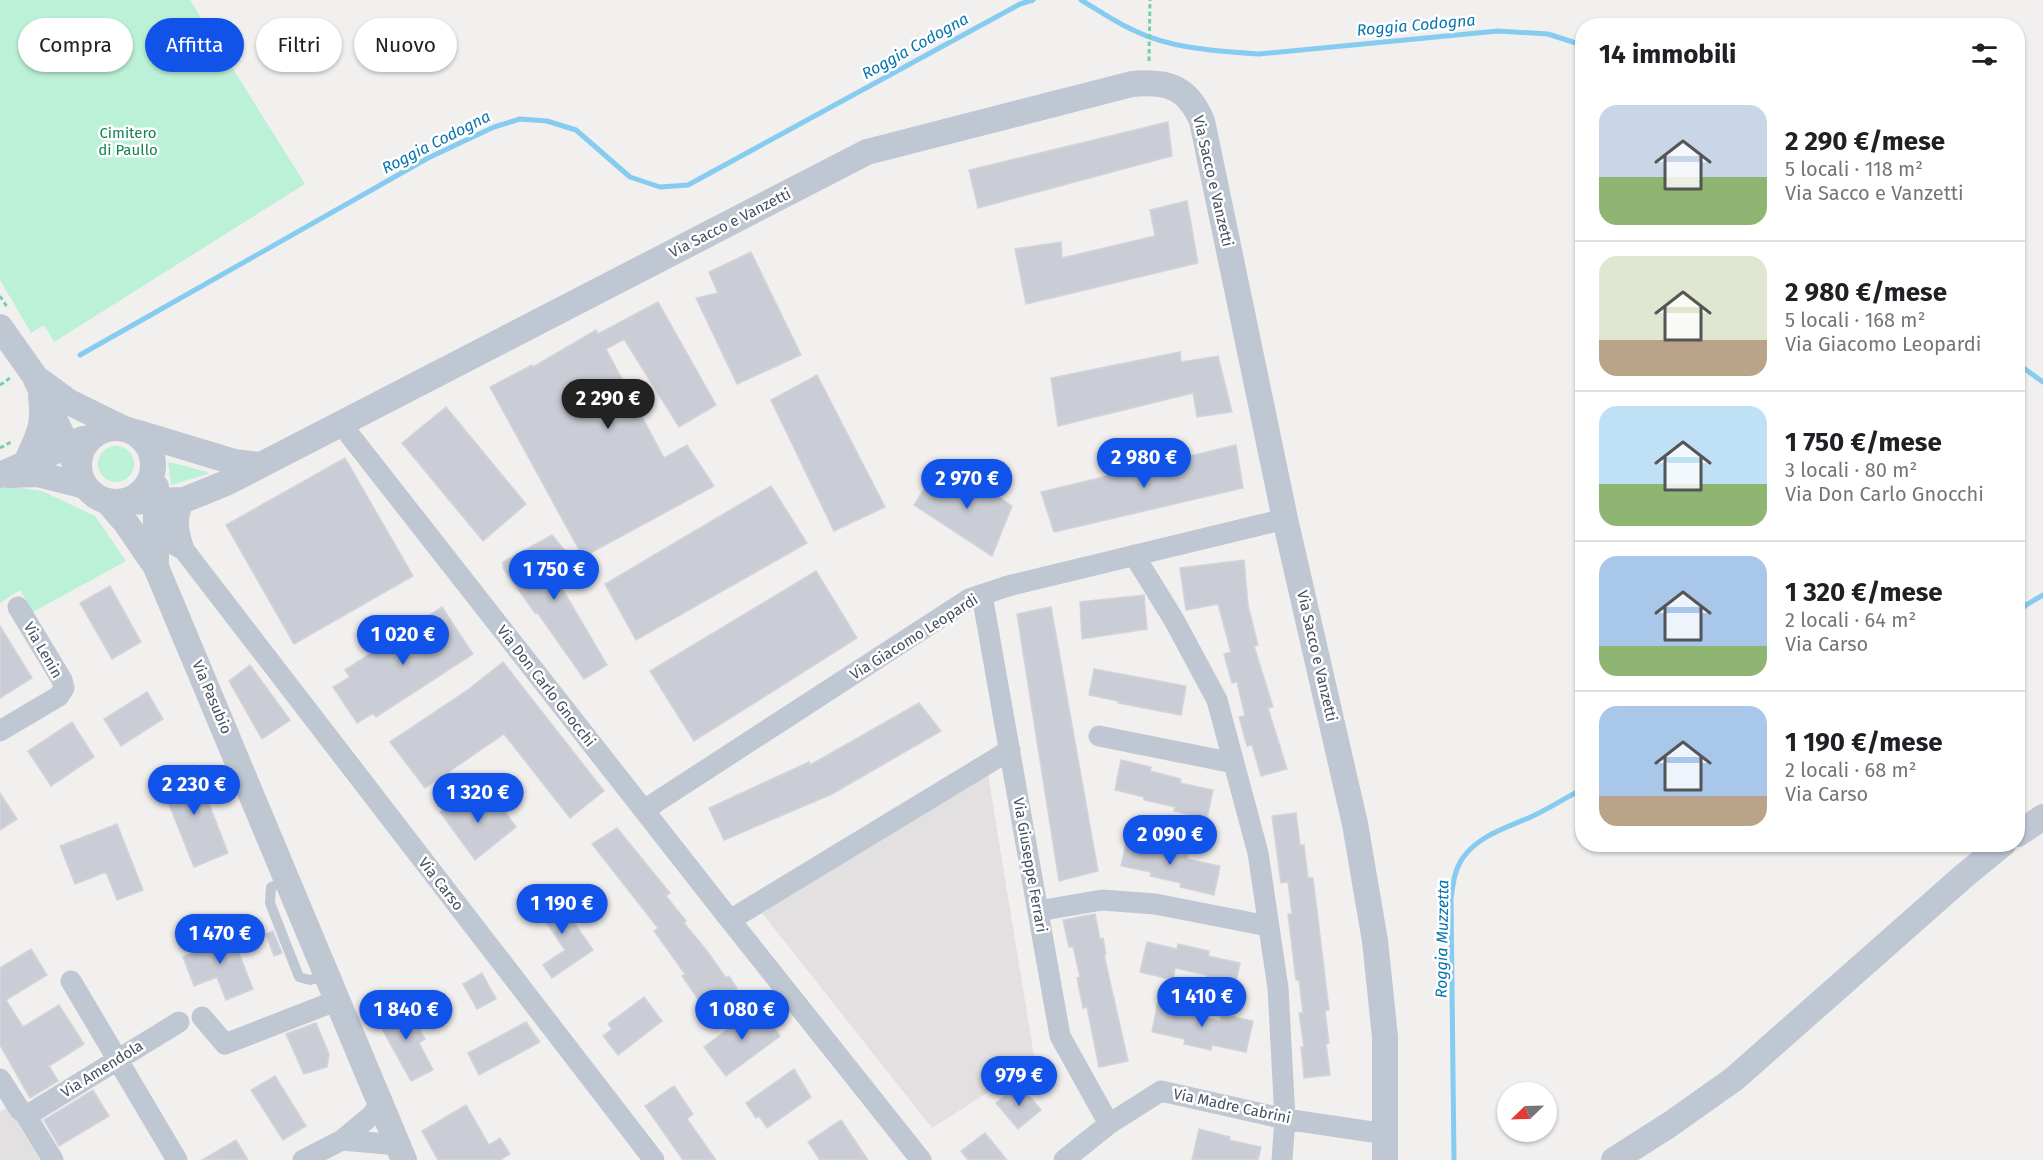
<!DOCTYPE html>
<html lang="it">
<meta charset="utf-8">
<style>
:root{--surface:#fff;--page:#f2f2f2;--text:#202124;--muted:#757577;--line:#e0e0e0;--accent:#1152e9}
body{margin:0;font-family:"Fira Sans",sans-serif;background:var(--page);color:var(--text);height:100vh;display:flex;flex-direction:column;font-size:22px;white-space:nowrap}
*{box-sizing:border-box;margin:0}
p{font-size:20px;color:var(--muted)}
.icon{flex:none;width:33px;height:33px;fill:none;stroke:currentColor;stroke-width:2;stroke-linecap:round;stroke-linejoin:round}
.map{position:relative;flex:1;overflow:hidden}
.details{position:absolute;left:1575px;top:18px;width:450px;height:834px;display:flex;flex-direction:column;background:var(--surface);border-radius:24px;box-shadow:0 2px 4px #0004}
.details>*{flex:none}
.top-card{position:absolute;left:18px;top:18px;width:570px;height:54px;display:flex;gap:12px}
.needle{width:39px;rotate:247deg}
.tools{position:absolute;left:1497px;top:1082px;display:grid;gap:12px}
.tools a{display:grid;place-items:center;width:60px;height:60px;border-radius:50%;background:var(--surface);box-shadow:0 2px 4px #0004;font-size:30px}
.price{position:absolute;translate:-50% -51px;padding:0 14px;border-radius:21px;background:var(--accent);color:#fff;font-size:20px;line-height:39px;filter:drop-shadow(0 2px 3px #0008)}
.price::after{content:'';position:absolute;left:50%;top:36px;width:18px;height:14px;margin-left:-9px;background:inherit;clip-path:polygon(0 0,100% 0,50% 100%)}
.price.on{background:#222;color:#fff}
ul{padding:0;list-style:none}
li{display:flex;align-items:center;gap:18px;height:150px;padding:0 24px}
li+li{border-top:2px solid var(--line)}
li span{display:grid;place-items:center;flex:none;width:168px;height:120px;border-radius:18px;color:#555}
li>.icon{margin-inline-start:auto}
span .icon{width:72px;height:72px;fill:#fffc;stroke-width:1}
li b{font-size:26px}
h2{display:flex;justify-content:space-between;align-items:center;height:72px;padding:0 24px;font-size:26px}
.tag{padding:0 21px;border-radius:27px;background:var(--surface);box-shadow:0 2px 4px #0004;font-size:21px;line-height:54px}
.tag.on{background:var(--accent);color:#fff}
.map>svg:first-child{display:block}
.education{fill:#e3e0e1}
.green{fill:#bbf1d7}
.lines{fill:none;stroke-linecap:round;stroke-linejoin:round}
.stream{stroke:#86cbf0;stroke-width:5}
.building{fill:#cacdd5;stroke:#d3d4db;stroke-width:1.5}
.path{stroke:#72d1af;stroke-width:3;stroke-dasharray:4.5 3;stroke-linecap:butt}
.service{stroke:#bfc7d2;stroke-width:10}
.minor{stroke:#bfc7d2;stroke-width:21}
.tertiary{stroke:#bfc7d2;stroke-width:26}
.labels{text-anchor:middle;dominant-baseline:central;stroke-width:5;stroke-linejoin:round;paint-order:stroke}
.park-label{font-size:15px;fill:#13825a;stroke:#fff}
.street-label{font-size:15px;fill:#464f5d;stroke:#fff}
.water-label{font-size:16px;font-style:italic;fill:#0675b0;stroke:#fff}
</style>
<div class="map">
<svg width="2043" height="1160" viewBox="0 0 2043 1160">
<rect width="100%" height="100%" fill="#f2efef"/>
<!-- education -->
<path class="education" d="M987,768l48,294 -103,66 -170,-215z
M8,1107l32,53h-40v-48z"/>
<!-- green -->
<path class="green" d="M0,0h190l115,184 -251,158 -10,-17 -13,8 -31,-53z
M98 464a18 18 0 1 1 36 0a18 18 0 1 1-36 0Z
M170,462l37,10 1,2 -37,11 -3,-22z
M0,485l42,6 53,25 31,45 -93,51 -13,-22 -20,13z"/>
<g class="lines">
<!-- stream -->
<path class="stream" d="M1081,0c17,10 34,22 52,30 38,19 84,21 126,24l239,-23 50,3 34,11
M80,355l348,-197 66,-31 26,-8 27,2 29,9 54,47 30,10 28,-2 332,-181 13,-4
M2018,364l25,18
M2018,612l8,-7 17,-10
M1454,1160l-3,-261c2,-14 3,-28 11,-40 16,-24 47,-32 71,-43 17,-8 33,-18 49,-27"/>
</g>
<!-- building -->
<path class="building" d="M1168,122l4,34 -194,52 -9,-38z
M1187,201l11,62 -172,41 -11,-55 46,-7 1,16 93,-22 -5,-26z
M751,252l50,103 -64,29 -41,-86 22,-5 -9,-21z
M658,302l58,103 -37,22 -55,-88 -18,10 58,109 23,-13 27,41 -131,71 -93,-170 42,-22 1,2 63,-37 2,4z
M1180,352l1,10 37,-6 14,56 -35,5 -4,-24 -135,33 -7,-48z
M817,375l68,132 -51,24 -63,-131z
M446,407l80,97 -43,37 -81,-98z
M1236,445l7,43 -189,44 -13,-40z
M345,458l68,118 -119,68 -68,-119z
M934,473l22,18 10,-17 46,32 -20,50 -78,-51z
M771,486l36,57 -171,97 -31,-56z
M552,535l22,27 -21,11 54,92 -23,14 -47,-67 -2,1 -32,-45v-6z
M1244,560l4,45 10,40 -4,1 19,61 -5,1 19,61 -26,7 -9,-31 -5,1 -8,-29 6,-1 -8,-34 -5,1 -8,-29 7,-2 -13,-48 -32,6 -6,-42z
M816,571l41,67 -163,103 -44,-70z
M110,586l31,56 -29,17 -32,-56z
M1144,595l3,34 -65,10 -2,-37z
M442,607l31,47 -97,63 -3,-4 -16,10 -24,-36 17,-10 -5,-7z
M1051,607l47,264 -39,10 -42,-267z
M0,626l32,52 -32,20z
M503,662l101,129 -34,27 -66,-84 -79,54 -35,-46 79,-53z
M250,665l40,55 -28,19 -33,-58z
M1094,669l92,17 -5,29 -63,-12v-2l-29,-6z
M147,692l16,27 -42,27 -17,-27z
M919,703l22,28 -109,63 -108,46 -15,-32 100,-46 1,3z
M72,722l22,35 -43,29 -23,-35z
M1121,760l30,7 -1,4 31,8 -1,4 33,7 -6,29 -33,-8 1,-4 -31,-7v-3l-29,-7z
M194,765l34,88 -34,14 -35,-88z
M0,793l17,26 -17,11z
M469,794l10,16 16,-12 21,29 -41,33 -35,-48z
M1296,813l4,32h4l4,33h5l16,132 -4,1 4,32 -3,1 4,31 -26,3 -3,-31h3l-5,-34h4l-4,-33h-3l-8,-66h4l-4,-32 -7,1 -9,-67z
M117,824l26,66 -26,10 -11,-28 -31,12 -15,-38z
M617,828l53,65 -4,3 20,25 -2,2 23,28 19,27 3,-2 8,12 -26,18 -7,-11 -6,4 -16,-23 3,-2 -31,-43 4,-3 -66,-84z
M1128,836l29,7v4l31,8 -1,4 33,7 -6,29 -34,-8 1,-4 -31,-7 1,-4 -30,-6z
M553,892l40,58 -41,28 -9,-13 22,-15 -31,-45z
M1095,914l5,25 3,-1 3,16 -2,1 24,106 -29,6 -12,-60 -4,1 -6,-30 3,-1 -7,-31 -4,1 -6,-27z
M229,928l24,61 -27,11 -9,-23 -23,9 -11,-29 23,-9 -4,-10z
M273,931l9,22 -8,3 -8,-22z
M1147,942l30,7 1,-5 31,7 -1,5 32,7 -7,31 -29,-7 3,-12 -32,-7 -2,12 -33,-8z
M31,949l16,26 -41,25 17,27 36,-22 25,39 -35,22 9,15 -28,17 -30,-53v-77z
M482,973l14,26 -19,10 -14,-25z
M644,997l18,24 -44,34 -15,-19 9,-7 -4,-5z
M1158,1001l31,6 -1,7 32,7 2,-7 31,7 -7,31 -34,-7 -1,5 -27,-6 1,-5 -33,-7z
M405,1004l20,35 -6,4 14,27 -22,11 -34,-61z
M759,1006l21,30 -54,40 -22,-29z
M526,1022l14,20 -61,33 -11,-22z
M316,1023l13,31 -2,13 -23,7 -18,-40z
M794,1069l17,28 -44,31 -8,-12 -3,2 -10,-15z
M275,1076l31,50 -23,14 -32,-50z
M674,1086l19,28 -6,5 29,41h-33l-38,-54z
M1021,1086l20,24 -23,19 -22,-26 15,-12 2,2z
M93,1090l16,26 -50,30 -15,-26z
M466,1105l23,40 11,-7 10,16 -10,6h-62l-16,-29z
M841,1120l27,40h-48l-12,-18z
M1199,1129l31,8 -1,3 32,7 -3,13h-66z
M985,1133l22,27h-39l-7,-9z
M236,1140l12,20h-46z"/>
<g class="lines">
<!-- path -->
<path class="path" d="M1149,61l1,-61
M0,296l7,11
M0,385l10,-7
M0,448l11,-6"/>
<!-- service -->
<path class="service" d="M288,880l-17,7 -1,16 29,74 11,3 18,-5"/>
<!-- minor -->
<path class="minor" d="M341,424l389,496 191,240
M157,535l27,15 470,610
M184,550c-6,-20 -9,-29 0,-50
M1134,555l40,65 43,80 41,153 20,135 7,131 -3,41
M982,595l78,441 49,88
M0,731l59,-35 5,-8 -2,-8 -44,-73
M1099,736l135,27
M644,810l325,-211 39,-13 277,-67
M1038,911l64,-11 53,4 113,22
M730,920l280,-170
M71,981l106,179
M202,1017l23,27 113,-44
M0,1079l20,31 5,4 28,46
M25,1114l6,-1 148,-91
M342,1140l56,5
M303,1160l39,-20 30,-25 8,-12
M1064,1160l45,-36 52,-33 124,28 101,15"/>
<!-- tertiary -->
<path class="tertiary" d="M0,327l34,48 46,99
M39,380l30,22 55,27
M79 465a37 37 0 1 1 74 0a37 37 0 1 1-74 0Z
M135,432l99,30 26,3
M26,463c12,-28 19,-35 15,-67
M0,475l83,-36
M9,475l28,-1 48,12
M156,487v80
M107,501l19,22 30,44 248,593
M121,502l63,-2 42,-17 641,-331 265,-68c35,-3 55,2 70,37l83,398 70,305 20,117 10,96v123
M2018,834l25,-17
M1614,1160l55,-35 65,-46 231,-204 38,-31"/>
</g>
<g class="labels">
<!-- park labels -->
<g class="park-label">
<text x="128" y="133">Cimitero<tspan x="128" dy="17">di Paullo</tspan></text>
</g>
<!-- street labels -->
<g class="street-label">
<text transform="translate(1213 181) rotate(77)">Via Sacco e Vanzetti</text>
<text transform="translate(730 223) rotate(-27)">Via Sacco e Vanzetti</text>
<text transform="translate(914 637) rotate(-32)">Via Giacomo Leopardi</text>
<text transform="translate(43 650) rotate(60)">Via Lenin</text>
<text transform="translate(1317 656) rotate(77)">Via Sacco e Vanzetti</text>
<text transform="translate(546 686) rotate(52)">Via Don Carlo Gnocchi</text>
<text transform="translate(212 697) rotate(67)">Via Pasubio</text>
<text transform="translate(1030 865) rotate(80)">Via Giuseppe Ferrari</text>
<text transform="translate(441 884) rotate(52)">Via Carso</text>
<text transform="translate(102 1069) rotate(-32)">Via Amendola</text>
<text transform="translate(1232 1106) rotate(12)">Via Madre Cabrini</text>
</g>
<!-- water labels -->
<g class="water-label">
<text transform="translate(1416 25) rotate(-5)">Roggia Codogna</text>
<text transform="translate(915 46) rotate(-29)">Roggia Codogna</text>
<text transform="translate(436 142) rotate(-27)">Roggia Codogna</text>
<text transform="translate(1442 939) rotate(-89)">Roggia Muzzetta</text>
</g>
</g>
</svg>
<div class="tools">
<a><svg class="needle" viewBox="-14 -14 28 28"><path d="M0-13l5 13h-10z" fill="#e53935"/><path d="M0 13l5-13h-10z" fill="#757577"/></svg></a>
</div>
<b class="price on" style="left:608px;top:430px">2 290 €</b>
<b class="price" style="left:1144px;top:489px">2 980 €</b>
<b class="price" style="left:967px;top:510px">2 970 €</b>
<b class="price" style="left:554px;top:601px">1 750 €</b>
<b class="price" style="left:403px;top:666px">1 020 €</b>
<b class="price" style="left:194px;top:816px">2 230 €</b>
<b class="price" style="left:478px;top:824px">1 320 €</b>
<b class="price" style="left:1170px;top:866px">2 090 €</b>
<b class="price" style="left:562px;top:935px">1 190 €</b>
<b class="price" style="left:220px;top:965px">1 470 €</b>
<b class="price" style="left:1202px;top:1028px">1 410 €</b>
<b class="price" style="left:406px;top:1041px">1 840 €</b>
<b class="price" style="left:742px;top:1041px">1 080 €</b>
<b class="price" style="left:1019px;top:1107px">979 €</b>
<div class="top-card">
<a class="tag">Compra</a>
<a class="tag on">Affitta</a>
<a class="tag">Filtri</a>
<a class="tag">Nuovo</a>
</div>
<section class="details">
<h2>14 immobili<svg class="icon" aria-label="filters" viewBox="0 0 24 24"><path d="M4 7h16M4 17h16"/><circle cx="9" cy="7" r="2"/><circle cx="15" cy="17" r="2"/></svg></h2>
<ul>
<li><span style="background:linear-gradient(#c9d6e8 60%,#8fb573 0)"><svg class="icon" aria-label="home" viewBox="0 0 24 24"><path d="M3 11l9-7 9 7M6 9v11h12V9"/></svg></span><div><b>2 290 €/mese</b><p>5 locali · 118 m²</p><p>Via Sacco e Vanzetti</p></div></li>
<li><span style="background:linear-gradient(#dfe7d0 70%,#b9a48a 0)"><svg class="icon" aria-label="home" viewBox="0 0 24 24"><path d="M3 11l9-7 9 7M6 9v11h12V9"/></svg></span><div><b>2 980 €/mese</b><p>5 locali · 168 m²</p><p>Via Giacomo Leopardi</p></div></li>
<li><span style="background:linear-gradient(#bfe0f5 65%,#8fb573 0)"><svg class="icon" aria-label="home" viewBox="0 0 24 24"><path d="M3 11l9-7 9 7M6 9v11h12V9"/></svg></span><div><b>1 750 €/mese</b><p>3 locali · 80 m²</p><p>Via Don Carlo Gnocchi</p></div></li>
<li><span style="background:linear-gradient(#a9c7e8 75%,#8fb573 0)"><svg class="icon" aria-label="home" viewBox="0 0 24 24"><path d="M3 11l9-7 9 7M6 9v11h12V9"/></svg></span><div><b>1 320 €/mese</b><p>2 locali · 64 m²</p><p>Via Carso</p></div></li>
<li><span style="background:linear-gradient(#a9c7e8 75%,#b9a48a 0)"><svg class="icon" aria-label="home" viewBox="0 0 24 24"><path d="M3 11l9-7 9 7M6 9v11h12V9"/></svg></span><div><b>1 190 €/mese</b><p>2 locali · 68 m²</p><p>Via Carso</p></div></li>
</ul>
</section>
</div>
